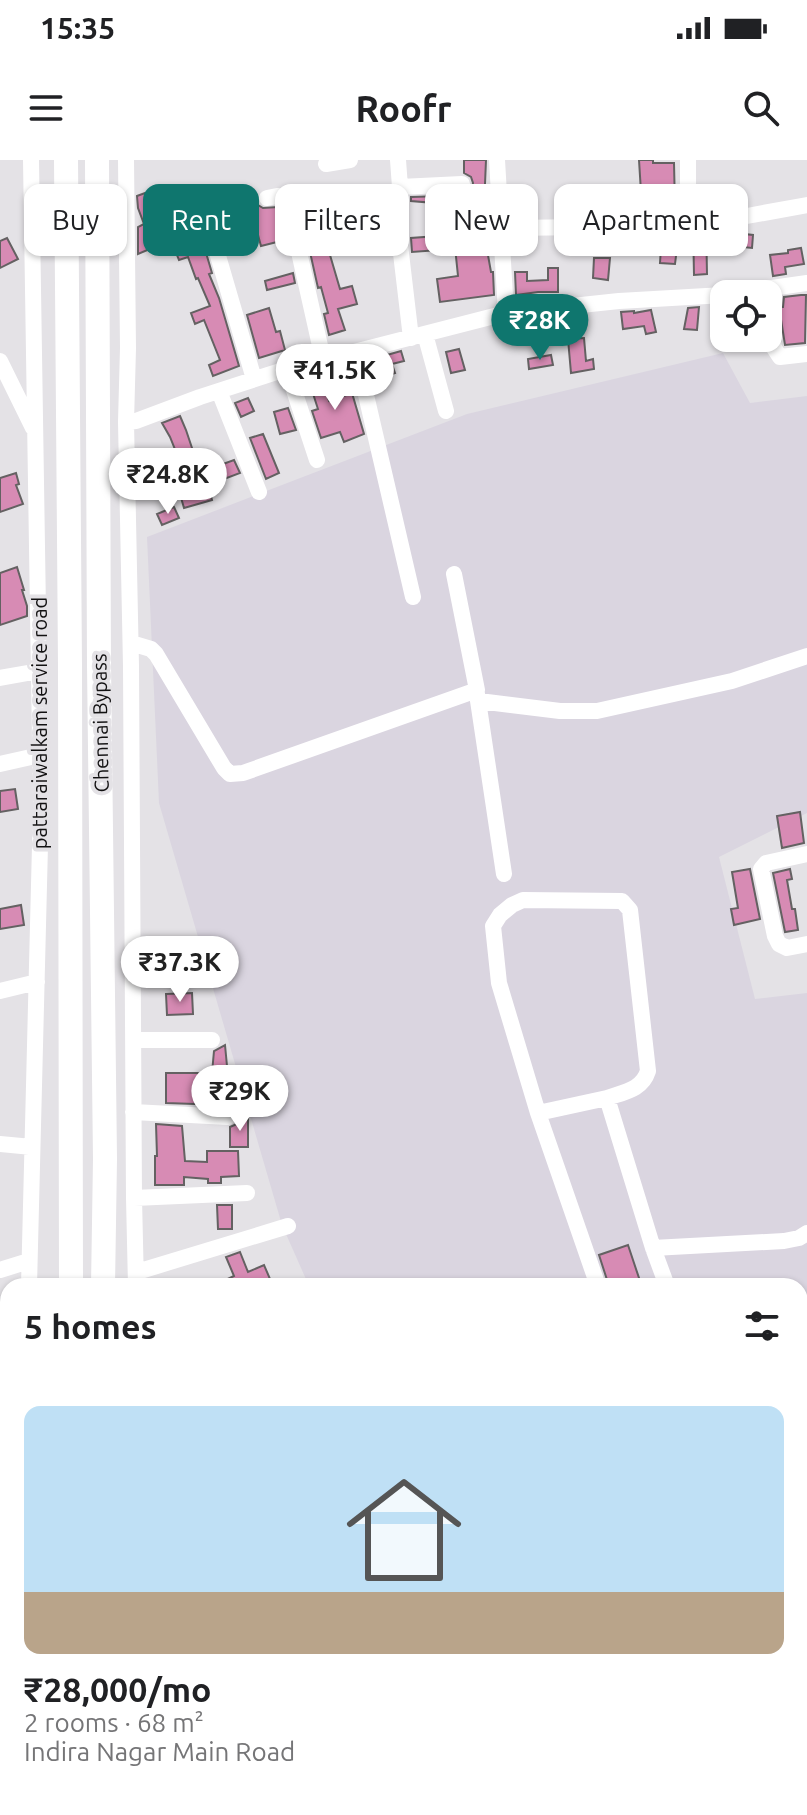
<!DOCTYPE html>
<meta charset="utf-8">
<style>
:root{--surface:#fff;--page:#f2f2f2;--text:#202124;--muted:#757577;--accent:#0f766e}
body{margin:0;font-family:Ubuntu,sans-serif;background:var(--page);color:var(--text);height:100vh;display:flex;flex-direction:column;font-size:30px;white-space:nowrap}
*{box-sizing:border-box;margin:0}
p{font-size:26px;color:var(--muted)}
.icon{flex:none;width:44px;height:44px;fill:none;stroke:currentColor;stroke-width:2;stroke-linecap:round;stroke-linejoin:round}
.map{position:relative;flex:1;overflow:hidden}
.side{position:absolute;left:0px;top:1118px;width:808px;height:538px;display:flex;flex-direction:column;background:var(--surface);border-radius:24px 24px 0 0;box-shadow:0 2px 6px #0004}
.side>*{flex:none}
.banner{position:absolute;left:24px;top:24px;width:760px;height:72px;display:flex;gap:16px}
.controls{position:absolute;left:710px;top:120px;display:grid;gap:16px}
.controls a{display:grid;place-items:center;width:72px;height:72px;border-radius:16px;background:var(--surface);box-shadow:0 2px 6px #0004;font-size:40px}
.price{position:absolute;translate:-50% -68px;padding:0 18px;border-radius:28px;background:#fff;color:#222;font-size:26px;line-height:52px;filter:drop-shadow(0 2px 4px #0008)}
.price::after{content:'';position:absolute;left:50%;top:48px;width:24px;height:18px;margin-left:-12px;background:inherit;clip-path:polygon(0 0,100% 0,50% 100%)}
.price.current{background:var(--accent);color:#fff}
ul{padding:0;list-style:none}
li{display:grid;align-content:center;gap:16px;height:424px;padding:0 24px}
li span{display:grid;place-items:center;height:248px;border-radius:16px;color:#555}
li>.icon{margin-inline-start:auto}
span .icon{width:144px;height:144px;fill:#fffc;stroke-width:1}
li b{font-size:34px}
h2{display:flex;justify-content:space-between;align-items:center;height:96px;padding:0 24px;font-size:34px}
.tag{padding:0 28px;border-radius:16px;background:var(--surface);box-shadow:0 2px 6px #0004;font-size:28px;line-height:72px}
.tag.current{background:var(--accent);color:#fff}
.status{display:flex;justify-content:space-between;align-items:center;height:56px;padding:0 40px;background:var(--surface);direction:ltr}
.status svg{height:22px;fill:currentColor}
header{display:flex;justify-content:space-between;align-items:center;height:104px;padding:0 24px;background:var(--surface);font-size:36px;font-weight:700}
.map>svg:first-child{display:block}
.built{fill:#dad5e0}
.green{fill:#a9e2be}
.building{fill:#d78bb4;stroke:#646162;stroke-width:2}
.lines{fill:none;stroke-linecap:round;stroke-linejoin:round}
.path{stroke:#7f7d80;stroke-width:2;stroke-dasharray:8 4;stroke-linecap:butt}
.minor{stroke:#fff;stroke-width:16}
.major{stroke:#fff;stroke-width:20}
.highway{stroke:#fff;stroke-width:24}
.labels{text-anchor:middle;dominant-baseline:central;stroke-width:8;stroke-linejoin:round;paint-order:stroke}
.street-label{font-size:20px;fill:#121112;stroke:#e4e2e6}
</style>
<div class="status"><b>15:35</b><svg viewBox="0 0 49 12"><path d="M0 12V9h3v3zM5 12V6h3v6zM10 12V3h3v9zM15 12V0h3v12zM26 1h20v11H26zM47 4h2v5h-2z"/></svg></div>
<header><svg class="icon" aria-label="menu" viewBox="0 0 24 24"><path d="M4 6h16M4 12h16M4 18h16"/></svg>Roofr<svg class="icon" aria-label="search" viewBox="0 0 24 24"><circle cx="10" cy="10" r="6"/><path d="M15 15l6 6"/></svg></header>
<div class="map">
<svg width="807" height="1655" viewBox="0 0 807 1655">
<rect width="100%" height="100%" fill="#e4e2e6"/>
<!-- built -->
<path class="built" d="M723,193l27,50 57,-7v417l-88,44 36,142 52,-6v368l-7,8v-83h-491l-27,-61 -123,-422 -12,-266 320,-123z"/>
<!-- green -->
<path class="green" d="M807,1206v81l-7,-9v-64z"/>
<!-- building -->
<path class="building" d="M464,0h22l-2,48h-13v-15h-3l4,-5 1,-5 -2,-6 -7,-4z
M639,0h14v3h21l1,44 -20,1v-4l-50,6 -2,-18 17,-1v4l21,-3z
M145,33l18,38 33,-12 16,54 -3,1 10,24 20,68 -26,10 -4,-11 11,-5 -16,-40 -9,4 -4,-11 19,-7 -12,-28 -2,1 -8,-22 -9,3 -8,-20 -33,14v-27l6,-3 -6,-16 -1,-12z
M444,36l-1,12h-10l1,-5 -23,-2v-4z
M583,37l2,17 -27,2 -2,-15z
M256,38l2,7 5,3 15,-1 7,33 -24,6 -3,-11 -10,2 -8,-36z
M387,43l2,11 -43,10 -3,-11z
M696,60h10l1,54 -13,1 -1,-52z
M735,73l18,2 -1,13 -18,-2z
M451,75l1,14 -40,3 -1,-14z
M339,76l4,16 -13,3 10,34 12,-3 5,18 -19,5 7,21 -16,5 -5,-21 4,-1 -7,-26 -3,1 -10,-45z
M7,78l11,21 -18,9v-27z
M486,84l5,28h2l1,23 -54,7 -3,-23 21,-3 -3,-29z
M661,87l16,1 -2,16 -15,-1z
M801,88l3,16 -19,3 1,7 -13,2 -3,-21 18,-2v-3z
M594,98h16l-2,22 -15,-2z
M548,108h10v24h-20l-22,3 -1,-23h12v9l21,-1z
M293,113l2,10 -28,7 -2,-9z
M801,135h5l-1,48 -20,2 -6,-38h4l1,-10z
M699,147l-2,23 -13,-1 4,-21z
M269,148l7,24 4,-1 5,19 -26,8 -12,-43z
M651,150l5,22 -10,2 -2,-8 -21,3 -2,-17 13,-1v2z
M584,178l2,23 7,-2 1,10 -23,4 -3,-34z
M459,189l6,21 -14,3 -5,-21z
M401,191l3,10 -12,3 3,9 -10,3 -5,-19z
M551,195l2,10 -24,4 -1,-10z
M320,212l9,29 23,-8 12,41 -20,8 -4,-10 -19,6 -9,-27 6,-2 -11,-34z
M248,238l6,13 -13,6 -6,-14z
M288,248l8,22 -16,4 -6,-22z
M180,256l6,14 7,21 -2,1 10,20 33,-12 6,13 -32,12 4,15 -28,8 -4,-14h3l-11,-23 10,-4 -12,-30 -8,-14z
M263,274l16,39 -13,6 -16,-41z
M16,313l3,11 -3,1 7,19 -23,8v-34z
M174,347l5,11 -17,7 -5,-11z
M17,407l7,23h-2l5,16v10l-27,9v-52z
M15,629l3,20 -18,3v-21z
M800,652l4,31 -22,5 -5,-32z
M750,709l10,50 -26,6 -3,-16 7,-1 -6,-36z
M790,709l2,10 -5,1 5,29h3l3,21 -13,2 -12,-59z
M21,745l3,20 -24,4v-20z
M192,833l1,21 -26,1 -1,-21z
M225,885l2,21h-3v39l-58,-2v-30h46l2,-22z
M239,956h9v31h-18v-20l7,-3z
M156,964l26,2 3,35 22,1v-11h31l1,25 -18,1v6h-13v-4l-24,-2v8h-29v-29h2z
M217,1045h15v24h-14z
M628,1085l13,39 -5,2h-27l-10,-31z
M240,1092l8,20 16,-7 9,21h-60l21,-10 -8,-19z"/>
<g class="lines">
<!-- path -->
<path class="path" d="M800,1227l7,-8
M800,1257l7,2"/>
<!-- minor -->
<path class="minor" d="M126,0l2,188 -2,74 5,244 3,532 2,88
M398,0l2,27v58l11,93
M497,0l9,153
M326,4l24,-4
M400,27l62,-3
M267,38l10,-2 8,1 3,6 35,156
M202,41l52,178
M747,56l60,-11
M501,68l90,-1 92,-10 5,-4v-53
M730,134l77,-11
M768,151l6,37 6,9 27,-3
M425,174l21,77
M356,192l57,245
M0,201l33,67
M287,209l30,91
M219,231l40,101
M126,262l10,-1 64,-24 80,-26 226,-58 113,-12 105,-6
M131,483l20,6 5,5 68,114 6,6 13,-1 234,-83 -23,-116
M0,518l39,-7
M477,534l27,180
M479,541l81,10h37l135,-30 75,-25
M0,604l40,-9
M807,694l-41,9 -5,6 14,67 4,8 8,4 20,-4
M0,831l37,-9
M133,880h79
M133,952l95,5
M538,953l69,-15 46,150 14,38
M0,984l32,3
M134,1038l113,-5
M653,1088l131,-7 15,-3 8,-5
M0,1110l29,-9
M137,1112l151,-46
M29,1126l12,-481 -10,-645
M598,1126l-60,-173 -39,-130 -6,-57 7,-11 12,-10 11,-5 99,1 8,9 18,161c-6,19 -24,21 -41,27
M0,1178l8,-3
M800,1293l7,8
M0,1294l8,-3
M0,1386l8,-3
M800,1439l7,15
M0,1455l8,-3
M800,1496l7,-4
M0,1544l8,-3
M807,1603v9
M442,1648l1,7
M764,1648l2,7
M15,1655v-7
M108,1655l1,-7
M700,1655l19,-7"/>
<!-- major -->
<path class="major" d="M800,1376l7,-4
M800,1397l7,-4
M245,1655l14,-7
M289,1655l14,-7"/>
<!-- highway -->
<path class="highway" d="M66,0l4,505 1,621
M97,0l2,505 6,494 -2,127
M57,1655v-7
M83,1655l1,-7"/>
</g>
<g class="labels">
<!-- street labels -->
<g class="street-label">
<text transform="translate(39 563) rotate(-90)">pattaraiwalkam service road</text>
<text transform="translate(100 563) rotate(-91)">Chennai Bypass</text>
</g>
</g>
</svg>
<div class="controls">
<a><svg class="icon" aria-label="locate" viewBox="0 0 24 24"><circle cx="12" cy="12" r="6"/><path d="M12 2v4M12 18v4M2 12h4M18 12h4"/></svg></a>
</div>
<b class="price current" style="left:540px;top:202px">₹28K</b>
<b class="price" style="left:335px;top:252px">₹41.5K</b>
<b class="price" style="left:168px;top:356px">₹24.8K</b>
<b class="price" style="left:180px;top:844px">₹37.3K</b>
<b class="price" style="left:240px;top:973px">₹29K</b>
<div class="banner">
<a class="tag">Buy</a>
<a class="tag current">Rent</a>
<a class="tag">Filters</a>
<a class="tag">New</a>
<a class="tag">Apartment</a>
</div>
<section class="side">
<h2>5 homes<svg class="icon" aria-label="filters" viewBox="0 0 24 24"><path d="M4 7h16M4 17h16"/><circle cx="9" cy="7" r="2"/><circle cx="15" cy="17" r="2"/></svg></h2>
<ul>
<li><span style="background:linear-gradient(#bfe0f5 75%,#b9a48a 0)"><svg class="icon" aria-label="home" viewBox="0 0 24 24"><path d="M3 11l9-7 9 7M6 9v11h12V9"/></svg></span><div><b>₹28,000/mo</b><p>2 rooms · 68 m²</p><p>Indira Nagar Main Road</p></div></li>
</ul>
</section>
</div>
